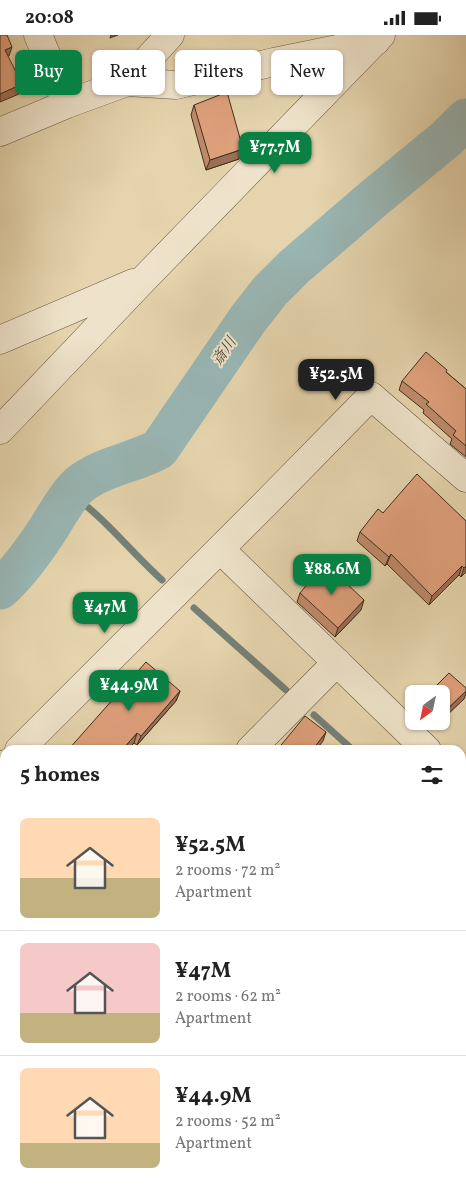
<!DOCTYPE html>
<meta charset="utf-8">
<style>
:root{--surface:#fff;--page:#f6f6f6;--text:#222;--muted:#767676;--line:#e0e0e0;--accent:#0b8043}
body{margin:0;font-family:Vollkorn,"Noto Serif JP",serif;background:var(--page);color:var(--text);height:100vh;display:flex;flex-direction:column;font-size:19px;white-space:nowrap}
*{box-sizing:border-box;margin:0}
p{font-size:16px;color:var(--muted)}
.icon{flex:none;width:28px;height:28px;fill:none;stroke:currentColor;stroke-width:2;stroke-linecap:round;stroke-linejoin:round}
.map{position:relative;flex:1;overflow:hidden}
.side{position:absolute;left:0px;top:710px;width:466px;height:445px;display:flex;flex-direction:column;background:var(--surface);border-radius:15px 15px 0 0;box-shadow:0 1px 4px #0004}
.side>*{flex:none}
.top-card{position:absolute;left:15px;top:15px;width:436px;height:45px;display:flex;gap:10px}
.needle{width:32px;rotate:213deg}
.buttons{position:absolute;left:405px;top:650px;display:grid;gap:10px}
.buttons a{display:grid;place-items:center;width:45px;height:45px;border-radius:8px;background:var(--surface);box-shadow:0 1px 4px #0004;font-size:25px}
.price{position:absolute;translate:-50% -42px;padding:0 11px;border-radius:10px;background:var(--accent);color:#fff;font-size:16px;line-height:32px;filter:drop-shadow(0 1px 2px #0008)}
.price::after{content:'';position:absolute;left:50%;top:30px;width:15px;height:11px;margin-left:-8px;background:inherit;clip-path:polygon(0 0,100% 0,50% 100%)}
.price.selected{background:#222;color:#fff}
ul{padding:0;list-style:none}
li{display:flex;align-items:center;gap:15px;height:125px;padding:0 20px}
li+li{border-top:1px solid var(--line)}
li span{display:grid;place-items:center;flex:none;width:140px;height:100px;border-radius:8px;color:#555}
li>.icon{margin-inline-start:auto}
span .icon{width:60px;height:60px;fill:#fffc;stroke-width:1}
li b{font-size:21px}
h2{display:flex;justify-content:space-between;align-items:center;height:60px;padding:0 20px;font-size:21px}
.chip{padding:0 18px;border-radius:8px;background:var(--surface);box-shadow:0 1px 4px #0004;font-size:18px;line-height:45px}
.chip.selected{background:var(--accent);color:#fff}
.status{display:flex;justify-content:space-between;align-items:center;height:35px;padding:0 25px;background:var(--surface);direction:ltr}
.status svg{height:14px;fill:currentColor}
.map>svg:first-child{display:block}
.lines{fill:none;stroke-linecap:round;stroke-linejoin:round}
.stream{stroke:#758077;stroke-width:7}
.river{stroke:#99b6b4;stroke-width:41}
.minor-casing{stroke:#685840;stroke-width:29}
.major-casing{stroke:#3f2f1c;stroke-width:29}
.minor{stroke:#eee3ca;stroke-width:28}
.major{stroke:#e5d4ad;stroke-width:28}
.wall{fill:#c08a6b;stroke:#3f2f1c}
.shaded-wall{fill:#9c7057;stroke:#3f2f1c}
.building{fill:#dfa07c;stroke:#3f2f1c}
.labels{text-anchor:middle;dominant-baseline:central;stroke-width:4;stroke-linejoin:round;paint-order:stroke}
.water-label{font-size:15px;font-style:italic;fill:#514a3a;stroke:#eee3ca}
</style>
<div class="status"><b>20:08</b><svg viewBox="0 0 49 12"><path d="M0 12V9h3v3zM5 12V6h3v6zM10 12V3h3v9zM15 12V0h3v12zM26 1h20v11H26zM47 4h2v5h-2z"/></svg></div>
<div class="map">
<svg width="466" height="1155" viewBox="0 0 466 1155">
<rect width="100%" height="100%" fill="#e5d4ad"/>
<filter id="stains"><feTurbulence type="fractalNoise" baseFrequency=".004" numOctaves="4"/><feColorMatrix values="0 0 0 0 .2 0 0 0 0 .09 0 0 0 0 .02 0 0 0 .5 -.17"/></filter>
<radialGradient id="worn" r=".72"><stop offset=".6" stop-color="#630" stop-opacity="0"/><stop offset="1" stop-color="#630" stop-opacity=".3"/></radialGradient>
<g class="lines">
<!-- stream -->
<path class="stream" d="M71,459c34,24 60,58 91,86
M194,573l92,82
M314,680l39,35
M461,812l5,4"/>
<!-- river -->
<path class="river" d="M0,554c20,-18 36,-41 50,-63 9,-14 17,-30 29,-41 23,-19 55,-22 80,-36l89,-130 22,-28 24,-24 79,-68 74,-61 19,-19"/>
<defs>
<path id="minor" d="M38,0l29,69
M127,47l43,-47
M0,97l67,-28 60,-22 49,3 98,-23 102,-21
M0,305l133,-57
M0,395l144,-151 237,-244
M220,514l207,201
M19,715l249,-249 103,-105 95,82
M250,715l87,-88
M0,734l5,-5
M461,748l5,5
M0,892l5,4
M461,962l5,-5
M0,1083l5,4
M64,1150l3,5
M290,1150l6,5"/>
<path id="major" d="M13,1150l5,5"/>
</defs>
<!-- minor casing -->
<use href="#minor" class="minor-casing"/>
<!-- major casing -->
<use href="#major" class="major-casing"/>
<!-- minor -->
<use href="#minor" class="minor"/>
<!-- major -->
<use href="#major" class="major"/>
</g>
<!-- wall -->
<path class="wall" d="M194,70l45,54 -33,11 -15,-55z
M446,337l20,17v68l-16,-13 2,-5 -29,-26 1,-3 -25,-20 3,-9z
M383,478l83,8v51l-5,5 -2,-2 -30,30 -42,-41 -2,2 -28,-25 3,-9z
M300,558l61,17 -26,27 -38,-35z
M180,656l-4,10 -39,44 -3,-2 -66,7z
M430,686h11l-5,5z
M5,751v108l-5,-4v-100l1,1z
M466,1009v144l-1,2h-117l-6,-5h119z
M132,1150h134l-5,5h-122z"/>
<!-- shaded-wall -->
<path class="shaded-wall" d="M111,0h7l-8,3z
M12,12l-3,9 -7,4 3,-10z
M22,49l-3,10 -19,8v-8z
M243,114l-4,10 -33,11 4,-10z
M391,519l-4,10 -2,2 4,-9z
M462,531l-3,9 -30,30 3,-9z
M466,531v6l-5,5 3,-9z
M364,565l-3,10 -26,27 3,-9z
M180,656l-4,10 -39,44 4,-9z
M466,656v3l-2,5 -23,22v-6z
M437,686h4l-5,5z
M326,697l-3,9 -7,9 -2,-2z
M137,698l-3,10 -7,7h-5z
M466,1148v5l-1,2h-6z
M259,1150h7l-5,5h-7z"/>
<!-- building -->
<path class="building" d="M0,0h7l5,12 -7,3 17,34 -22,10z
M227,57l16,57 -33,11 -16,-55z
M426,317l21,18 -1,2 20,17v57l-13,-11 3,-4 -30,-27 3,-2 -27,-21z
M417,439l49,47v45l-2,2 -2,-2 -30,30 -41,-42 -2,3 -29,-25 18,-23 5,4z
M325,528l39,37 -26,28 -38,-35z
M146,627l34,29 -39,45 -4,-3 -15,17h-54z
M449,638l17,15v3l-25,24v-21h-13z
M305,681l21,16 -12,16 2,2h-39z
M5,751v95l-5,-4v-87l1,1z
M466,1009v128l-2,3 2,2v6l-7,7h-98l-5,-5h105v-135z
M149,1150h110l-5,5h-109z"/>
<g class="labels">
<!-- water labels -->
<g class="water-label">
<text transform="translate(225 317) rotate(-56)">斎川</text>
</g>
</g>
<rect width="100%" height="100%" filter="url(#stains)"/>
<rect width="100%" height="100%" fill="url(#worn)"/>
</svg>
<div class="buttons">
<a><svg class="needle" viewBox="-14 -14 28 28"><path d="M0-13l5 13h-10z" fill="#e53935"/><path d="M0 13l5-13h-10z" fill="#767676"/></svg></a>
</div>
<b class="price" style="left:275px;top:139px">¥77.7M</b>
<b class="price selected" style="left:336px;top:366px">¥52.5M</b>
<b class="price" style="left:332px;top:561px">¥88.6M</b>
<b class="price" style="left:105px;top:599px">¥47M</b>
<b class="price" style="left:129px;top:677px">¥44.9M</b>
<div class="top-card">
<a class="chip selected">Buy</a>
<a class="chip">Rent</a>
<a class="chip">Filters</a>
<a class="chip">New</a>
</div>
<section class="side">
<h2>5 homes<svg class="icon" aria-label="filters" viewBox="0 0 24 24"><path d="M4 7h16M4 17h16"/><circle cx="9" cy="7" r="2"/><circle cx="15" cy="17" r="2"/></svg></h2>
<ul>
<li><span style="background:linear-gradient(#ffd9b3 60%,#c2b280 0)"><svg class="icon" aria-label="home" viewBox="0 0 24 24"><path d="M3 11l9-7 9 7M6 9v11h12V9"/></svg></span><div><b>¥52.5M</b><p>2 rooms · 72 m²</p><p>Apartment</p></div></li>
<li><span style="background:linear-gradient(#f6c9c9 70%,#c2b280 0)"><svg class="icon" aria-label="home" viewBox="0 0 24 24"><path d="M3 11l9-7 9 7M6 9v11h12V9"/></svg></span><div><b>¥47M</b><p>2 rooms · 62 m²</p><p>Apartment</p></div></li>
<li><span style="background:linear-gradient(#ffd9b3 75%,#c2b280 0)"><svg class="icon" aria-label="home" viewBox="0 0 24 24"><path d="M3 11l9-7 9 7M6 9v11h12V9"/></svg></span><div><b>¥44.9M</b><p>2 rooms · 52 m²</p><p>Apartment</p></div></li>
</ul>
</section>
</div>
